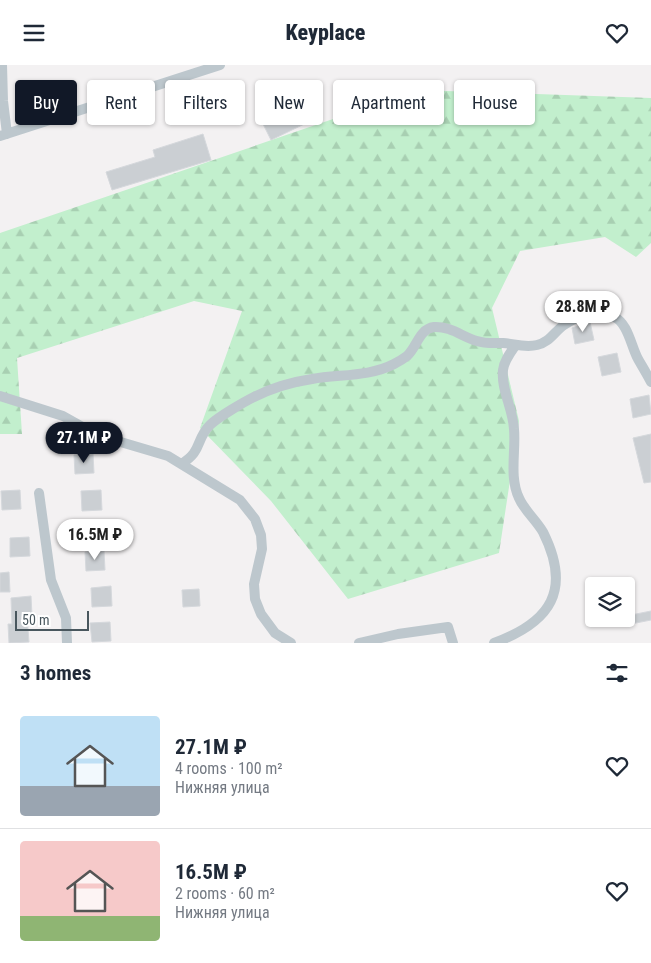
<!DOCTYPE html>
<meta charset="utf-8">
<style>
:root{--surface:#fff;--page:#f2f2f3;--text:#1f2937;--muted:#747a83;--line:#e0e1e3;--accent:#111827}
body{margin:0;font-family:"Roboto Condensed",sans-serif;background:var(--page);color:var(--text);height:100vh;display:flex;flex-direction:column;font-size:19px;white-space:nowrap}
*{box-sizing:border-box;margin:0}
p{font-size:16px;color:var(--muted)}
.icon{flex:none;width:28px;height:28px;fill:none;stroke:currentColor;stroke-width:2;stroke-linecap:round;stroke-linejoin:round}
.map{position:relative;height:578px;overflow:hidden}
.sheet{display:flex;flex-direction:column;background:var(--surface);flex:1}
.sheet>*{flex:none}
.guide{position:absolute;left:15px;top:15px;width:621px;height:45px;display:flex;gap:10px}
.tools{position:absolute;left:585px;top:512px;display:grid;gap:10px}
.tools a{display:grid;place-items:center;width:50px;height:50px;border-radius:5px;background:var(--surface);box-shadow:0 1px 4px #0004;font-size:25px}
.scale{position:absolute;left:15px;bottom:12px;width:74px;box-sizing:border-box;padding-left:5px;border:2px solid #49575e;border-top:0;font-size:14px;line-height:18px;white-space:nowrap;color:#49575e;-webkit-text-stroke:4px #fff;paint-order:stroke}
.price{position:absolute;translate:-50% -42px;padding:0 11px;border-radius:18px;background:#fff;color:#222;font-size:16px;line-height:32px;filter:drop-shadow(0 1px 2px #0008)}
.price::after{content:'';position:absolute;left:50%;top:30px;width:15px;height:11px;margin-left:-8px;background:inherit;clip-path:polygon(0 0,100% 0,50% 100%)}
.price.active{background:var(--accent);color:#fff}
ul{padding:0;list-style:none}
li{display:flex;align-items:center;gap:15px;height:125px;padding:0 20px}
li+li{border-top:1px solid var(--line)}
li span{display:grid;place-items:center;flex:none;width:140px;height:100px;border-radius:5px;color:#555}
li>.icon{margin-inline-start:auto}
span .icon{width:60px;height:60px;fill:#fffc;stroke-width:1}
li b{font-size:21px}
h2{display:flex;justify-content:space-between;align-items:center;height:60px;padding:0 20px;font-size:21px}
.tag{padding:0 18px;border-radius:5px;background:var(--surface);box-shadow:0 1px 4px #0004;font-size:18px;line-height:45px}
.tag.active{background:var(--accent);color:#fff}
header{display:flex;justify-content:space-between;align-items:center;height:65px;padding:0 20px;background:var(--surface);font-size:22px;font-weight:800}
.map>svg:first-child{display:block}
.forest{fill:url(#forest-firs)}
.building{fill:#cbcfd3;stroke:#d5d8dc}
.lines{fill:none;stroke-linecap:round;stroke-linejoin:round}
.minor{stroke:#bdc7cd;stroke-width:10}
</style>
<header><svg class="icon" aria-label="menu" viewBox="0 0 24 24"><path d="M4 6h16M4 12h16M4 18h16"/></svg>Keyplace<svg class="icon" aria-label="heart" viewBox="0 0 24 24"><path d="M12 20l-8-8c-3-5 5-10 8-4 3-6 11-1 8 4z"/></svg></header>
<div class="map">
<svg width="651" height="578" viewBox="0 0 651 578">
<defs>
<pattern id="forest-firs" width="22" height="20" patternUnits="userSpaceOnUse" patternTransform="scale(1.25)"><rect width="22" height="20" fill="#c2efcd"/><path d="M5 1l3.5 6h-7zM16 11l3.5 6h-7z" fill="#a8cfb2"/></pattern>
</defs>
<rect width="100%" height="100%" fill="#f3f1f2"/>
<!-- forest -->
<path class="forest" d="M418,25l233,8v145l-15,14 -31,-20 -85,14 -28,57 27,113 -20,132 -151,46 -77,-98 -71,-73 42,-117 -48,-10 -177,57 5,76h-22v-201z"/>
<!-- building -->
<path class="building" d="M307,27l12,25 -48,23 -12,-24z
M203,69l8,26 -99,30 -6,-18 49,-15 -2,-7z
M590,257l4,18 -19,4 -3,-16z
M617,288l4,19 -19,4 -4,-19z
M649,330l2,19 -18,4 -3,-19z
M651,369v48l-7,1 -11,-45z
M93,389l1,19 -19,1 -1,-19z
M20,425l1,19 -19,1 -1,-19z
M101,425l1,20 -20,1 -1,-20z
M29,472l1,19 -20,1v-19z
M104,486l1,19 -19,1 -1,-19z
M9,507l1,20h-10v-19z
M111,521l1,20 -20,1 -1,-19z
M199,524l1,17 -17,1 -1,-17z
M31,531l1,20h-5l2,26 -20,1 -1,-19h4l-1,-26z
M651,546v9l-25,5v-9z
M110,557l1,19 -19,1 -2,-19z"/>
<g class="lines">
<!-- minor -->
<path class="minor" d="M2,0l1,36 4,33
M0,71l220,-71
M0,331l63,20 34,19 71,21 72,44 15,19 6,16 1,14 -8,35 1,15 6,15 14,19 16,10
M181,399c22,-13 14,-24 29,-39 8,-8 34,-23 44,-28 18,-9 38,-15 58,-18 27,-5 57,-2 82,-15 4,-2 9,-5 13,-8 10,-9 12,-27 27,-29 16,-1 29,10 43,14 9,3 17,2 26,2 12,1 22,5 34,2 13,-3 17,-13 27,-20 12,-9 36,-15 50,-8 14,6 17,29 24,42 4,7 9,15 13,23
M39,428l12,87 15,38 1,25
M359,578l39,-9 50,-7 5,16
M494,578c57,-21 78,-53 49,-111 -7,-12 -19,-22 -24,-34 -10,-21 -3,-47 -5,-69 -1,-20 -13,-39 -11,-59 1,-9 7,-17 12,-24"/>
</g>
</svg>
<div class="tools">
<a><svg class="icon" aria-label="layers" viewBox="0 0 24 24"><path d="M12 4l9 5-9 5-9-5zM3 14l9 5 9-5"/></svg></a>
</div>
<div class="scale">50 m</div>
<b class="price" style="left:583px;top:268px">28.8M ₽</b>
<b class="price active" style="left:84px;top:399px">27.1M ₽</b>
<b class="price" style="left:95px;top:496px">16.5M ₽</b>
<div class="guide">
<a class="tag active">Buy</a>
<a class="tag">Rent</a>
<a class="tag">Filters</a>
<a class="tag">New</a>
<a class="tag">Apartment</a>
<a class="tag">House</a>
</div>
</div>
<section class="sheet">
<h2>3 homes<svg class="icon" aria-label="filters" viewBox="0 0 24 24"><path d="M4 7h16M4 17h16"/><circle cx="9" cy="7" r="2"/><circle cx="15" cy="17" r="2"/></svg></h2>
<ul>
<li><span style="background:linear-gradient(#bfe0f5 70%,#9aa5b1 0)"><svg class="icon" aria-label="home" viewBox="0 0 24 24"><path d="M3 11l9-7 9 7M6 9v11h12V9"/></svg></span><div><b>27.1M ₽</b><p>4 rooms · 100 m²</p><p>Нижняя улица</p></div><svg class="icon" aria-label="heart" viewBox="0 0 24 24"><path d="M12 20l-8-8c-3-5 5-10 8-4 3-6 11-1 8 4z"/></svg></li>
<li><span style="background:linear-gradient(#f6c9c9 75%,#8fb573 0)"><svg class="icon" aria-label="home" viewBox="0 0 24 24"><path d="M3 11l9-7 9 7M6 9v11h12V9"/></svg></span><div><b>16.5M ₽</b><p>2 rooms · 60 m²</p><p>Нижняя улица</p></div><svg class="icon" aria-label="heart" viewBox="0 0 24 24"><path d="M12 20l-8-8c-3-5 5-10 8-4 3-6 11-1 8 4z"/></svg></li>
</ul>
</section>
